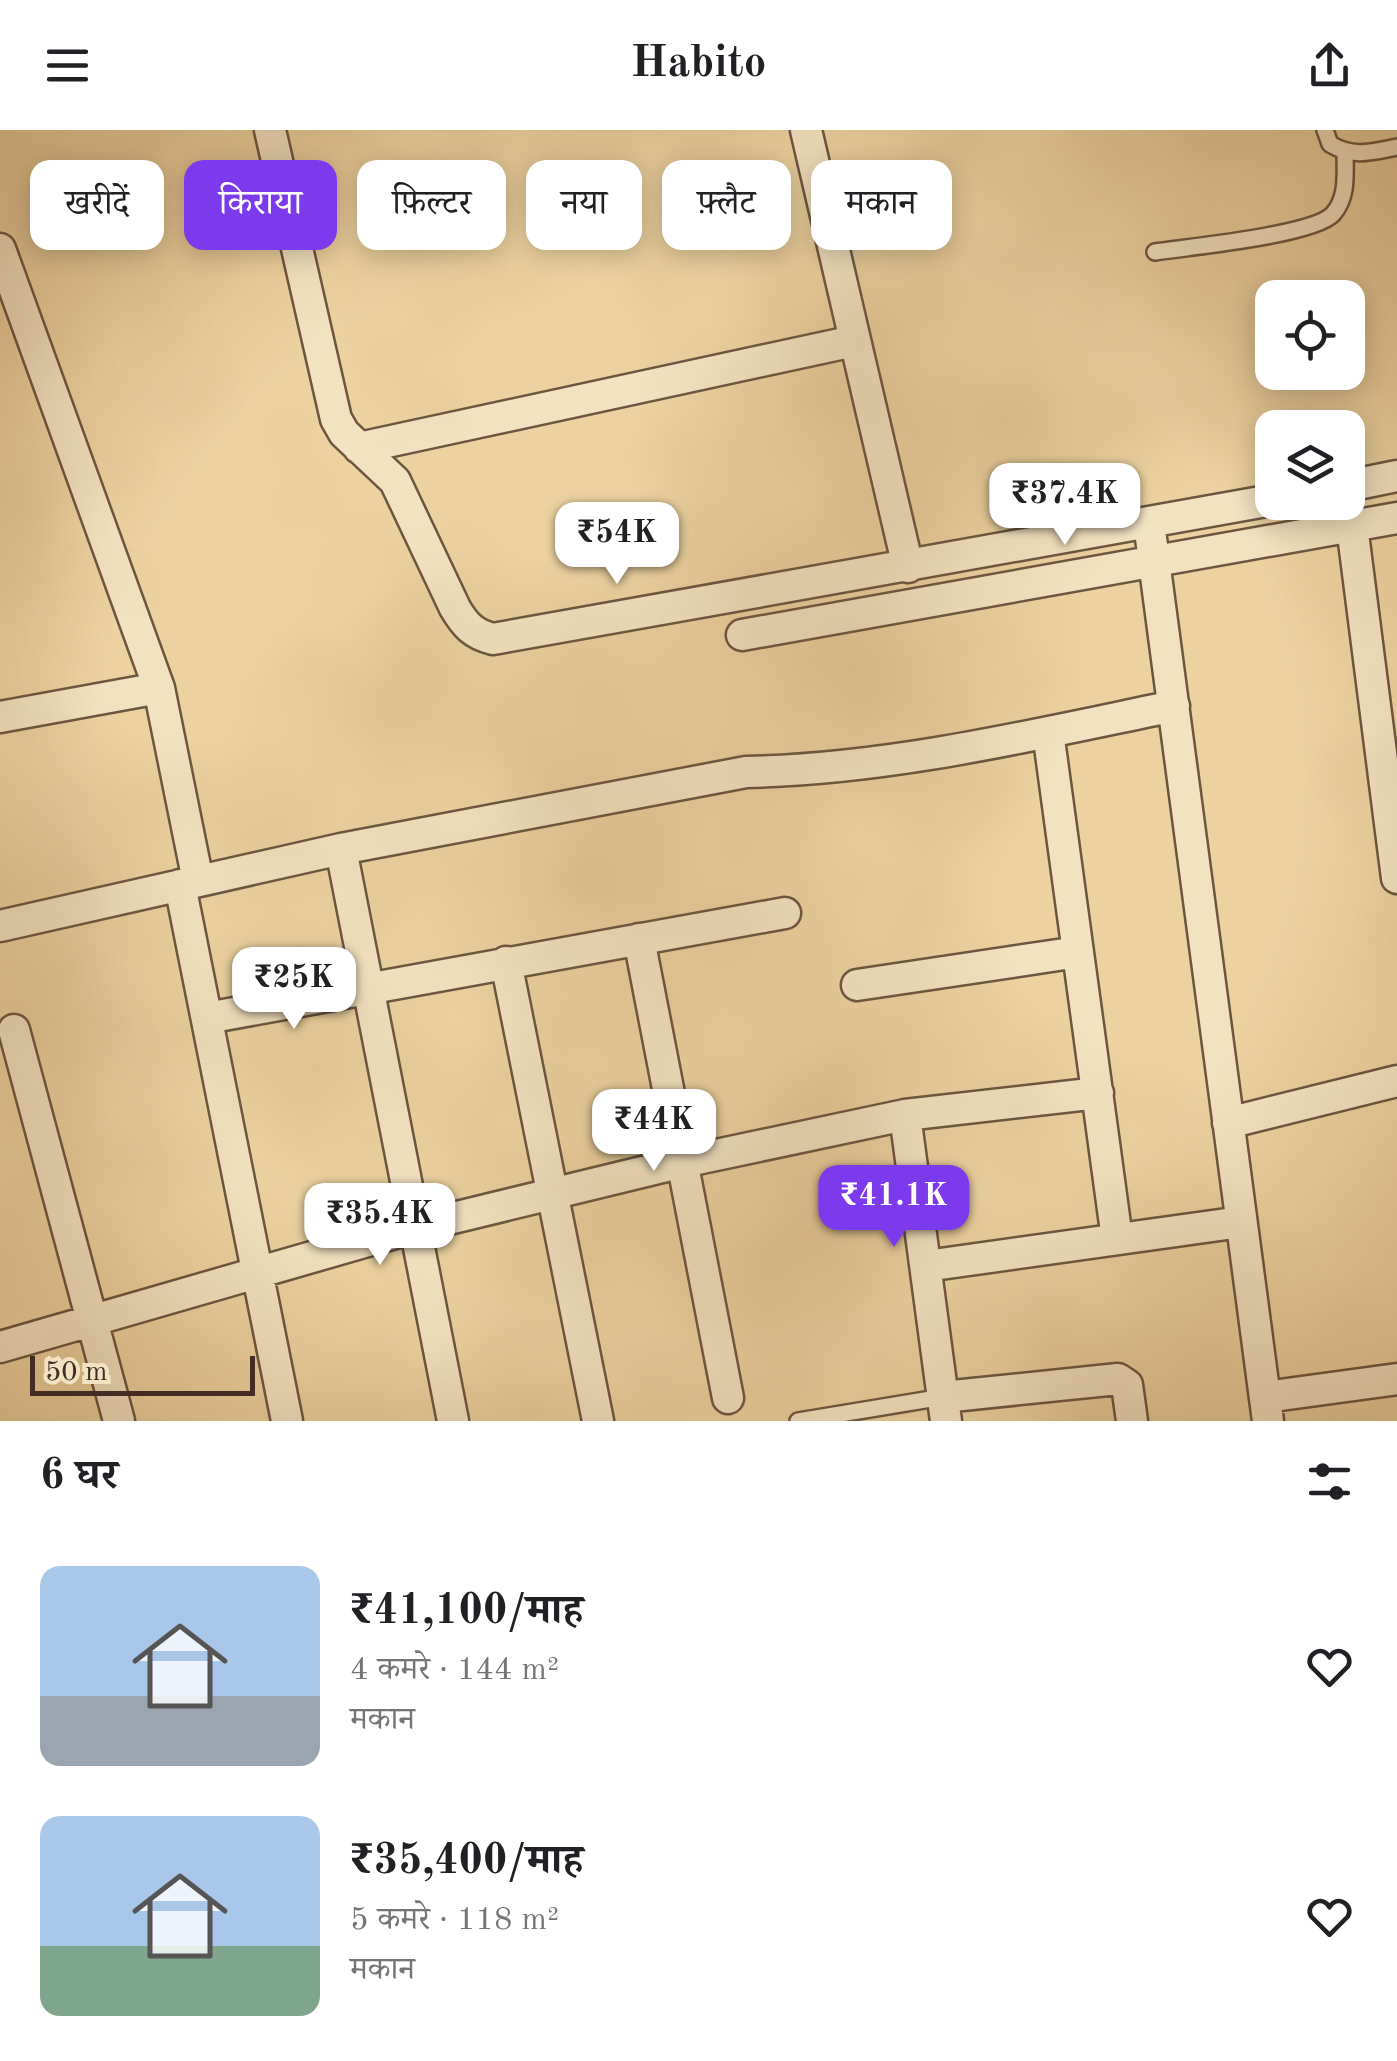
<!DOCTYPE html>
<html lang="hi">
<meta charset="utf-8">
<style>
:root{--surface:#fff;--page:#f6f6f6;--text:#202124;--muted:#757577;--accent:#7c3aed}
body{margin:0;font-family:"Old Standard TT","Noto Serif Devanagari",serif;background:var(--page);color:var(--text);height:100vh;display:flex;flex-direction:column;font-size:38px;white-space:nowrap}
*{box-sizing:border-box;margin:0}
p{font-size:32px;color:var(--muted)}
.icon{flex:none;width:55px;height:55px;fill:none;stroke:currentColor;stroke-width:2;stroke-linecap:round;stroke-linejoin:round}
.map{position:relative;height:1291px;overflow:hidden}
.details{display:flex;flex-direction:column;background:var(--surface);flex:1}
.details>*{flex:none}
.hud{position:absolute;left:30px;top:30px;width:1338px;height:90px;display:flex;gap:20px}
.tools{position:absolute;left:1255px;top:150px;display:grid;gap:20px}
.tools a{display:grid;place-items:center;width:110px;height:110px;border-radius:20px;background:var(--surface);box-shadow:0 5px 25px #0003;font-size:50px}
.scale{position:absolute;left:30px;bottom:25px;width:225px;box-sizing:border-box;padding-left:10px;border:5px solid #422c23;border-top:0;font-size:28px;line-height:35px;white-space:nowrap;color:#422c23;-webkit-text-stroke:8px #f3e2c2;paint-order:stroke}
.price{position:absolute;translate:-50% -85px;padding:0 22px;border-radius:20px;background:#fff;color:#222;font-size:32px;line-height:65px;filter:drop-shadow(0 2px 5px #0008)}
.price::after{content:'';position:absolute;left:50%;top:60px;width:30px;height:22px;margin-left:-15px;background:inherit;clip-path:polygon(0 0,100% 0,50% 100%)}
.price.selected{background:var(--accent);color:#fff}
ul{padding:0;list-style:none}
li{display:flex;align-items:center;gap:30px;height:250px;padding:0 40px}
li span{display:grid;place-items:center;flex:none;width:280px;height:200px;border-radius:20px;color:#555}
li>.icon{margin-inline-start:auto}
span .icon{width:120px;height:120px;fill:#fffc;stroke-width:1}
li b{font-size:42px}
h2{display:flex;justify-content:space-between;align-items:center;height:120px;padding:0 40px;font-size:42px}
.pill{padding:0 35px;border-radius:20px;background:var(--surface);box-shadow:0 5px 25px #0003;font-size:35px;line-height:90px}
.pill.selected{background:var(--accent);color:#fff}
header{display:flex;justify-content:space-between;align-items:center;height:130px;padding:0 40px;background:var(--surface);font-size:45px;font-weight:700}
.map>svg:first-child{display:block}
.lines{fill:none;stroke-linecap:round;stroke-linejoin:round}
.service-casing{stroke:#6c5642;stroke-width:20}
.minor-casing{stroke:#6c5642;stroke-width:35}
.service{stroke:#f3e2c2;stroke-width:15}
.minor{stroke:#f3e2c2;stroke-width:30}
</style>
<header><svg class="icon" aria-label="menu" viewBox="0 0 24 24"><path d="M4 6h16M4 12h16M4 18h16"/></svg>Habito<svg class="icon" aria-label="share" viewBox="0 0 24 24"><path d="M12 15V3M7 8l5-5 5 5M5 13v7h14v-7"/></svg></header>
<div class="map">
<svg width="1397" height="1291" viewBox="0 0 1397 1291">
<rect width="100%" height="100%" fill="#ecd2a1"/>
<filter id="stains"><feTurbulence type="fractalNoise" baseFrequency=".002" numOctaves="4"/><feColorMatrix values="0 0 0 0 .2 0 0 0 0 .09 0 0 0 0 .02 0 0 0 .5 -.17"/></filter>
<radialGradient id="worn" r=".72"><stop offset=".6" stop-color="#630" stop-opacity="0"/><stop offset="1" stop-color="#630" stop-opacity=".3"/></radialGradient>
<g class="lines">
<defs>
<path id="service" d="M1325,0l5,14c23,14 42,8 67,3
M1155,122c34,-5 159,-17 178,-38 15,-17 12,-40 12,-61
M798,1291l145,-24"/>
<path id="minor" d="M270,0l66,289 8,14 51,48 60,127c10,17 18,26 38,31l779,-139
M806,0l102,437
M0,119l159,439 39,193
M359,318l495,-107
M1348,356l49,-10
M1149,393l119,898
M1352,396l45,352
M742,505l655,-117
M0,587l159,-29
M1048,602l69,507
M341,719l112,572
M180,755l107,536
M0,796l341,-77 405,-77c145,-3 287,-37 428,-66
M639,809l89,459
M506,832l92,459
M857,855l221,-33
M207,888l578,-105
M14,900l105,391
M905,985l193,-22
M1228,993l169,-42
M926,1136l315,-44
M0,1217l416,-120 267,-65 222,-47 41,306
M943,1267l175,-18 9,6 5,36
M1265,1267l132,-18"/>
</defs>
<!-- service casing -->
<use href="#service" class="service-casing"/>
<!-- minor casing -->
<use href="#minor" class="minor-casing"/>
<!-- service -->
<use href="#service" class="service"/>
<!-- minor -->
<use href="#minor" class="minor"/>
</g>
<rect width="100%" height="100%" filter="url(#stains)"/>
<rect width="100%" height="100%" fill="url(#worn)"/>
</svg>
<div class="tools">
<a><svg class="icon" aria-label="locate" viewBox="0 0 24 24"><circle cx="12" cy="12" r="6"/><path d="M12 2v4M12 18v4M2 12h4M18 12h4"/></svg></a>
<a><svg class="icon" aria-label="layers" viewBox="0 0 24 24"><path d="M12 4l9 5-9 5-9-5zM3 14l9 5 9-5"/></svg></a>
</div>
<div class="scale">50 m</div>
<b class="price" style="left:1065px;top:418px">₹37.4K</b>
<b class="price" style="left:617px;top:457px">₹54K</b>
<b class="price" style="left:294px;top:902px">₹25K</b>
<b class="price" style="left:654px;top:1044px">₹44K</b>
<b class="price selected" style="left:894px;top:1120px">₹41.1K</b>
<b class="price" style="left:380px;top:1138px">₹35.4K</b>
<div class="hud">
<a class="pill">खरीदें</a>
<a class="pill selected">किराया</a>
<a class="pill">फ़िल्टर</a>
<a class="pill">नया</a>
<a class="pill">फ़्लैट</a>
<a class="pill">मकान</a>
</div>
</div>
<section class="details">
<h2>6 घर<svg class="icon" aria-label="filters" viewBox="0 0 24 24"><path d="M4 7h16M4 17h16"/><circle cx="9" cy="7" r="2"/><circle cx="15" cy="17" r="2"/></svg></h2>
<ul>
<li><span style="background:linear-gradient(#a9c7e8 65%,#9aa5b1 0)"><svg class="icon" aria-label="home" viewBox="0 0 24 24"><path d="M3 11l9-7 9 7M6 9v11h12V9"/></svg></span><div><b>₹41,100/माह</b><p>4 कमरे · 144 m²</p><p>मकान</p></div><svg class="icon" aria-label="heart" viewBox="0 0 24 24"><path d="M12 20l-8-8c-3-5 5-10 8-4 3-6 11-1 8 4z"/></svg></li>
<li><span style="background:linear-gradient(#a9c7e8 65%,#7fa58c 0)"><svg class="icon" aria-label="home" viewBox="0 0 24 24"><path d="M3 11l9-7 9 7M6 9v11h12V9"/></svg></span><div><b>₹35,400/माह</b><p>5 कमरे · 118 m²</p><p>मकान</p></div><svg class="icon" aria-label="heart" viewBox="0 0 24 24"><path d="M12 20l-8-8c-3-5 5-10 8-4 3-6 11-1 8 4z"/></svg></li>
</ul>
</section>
